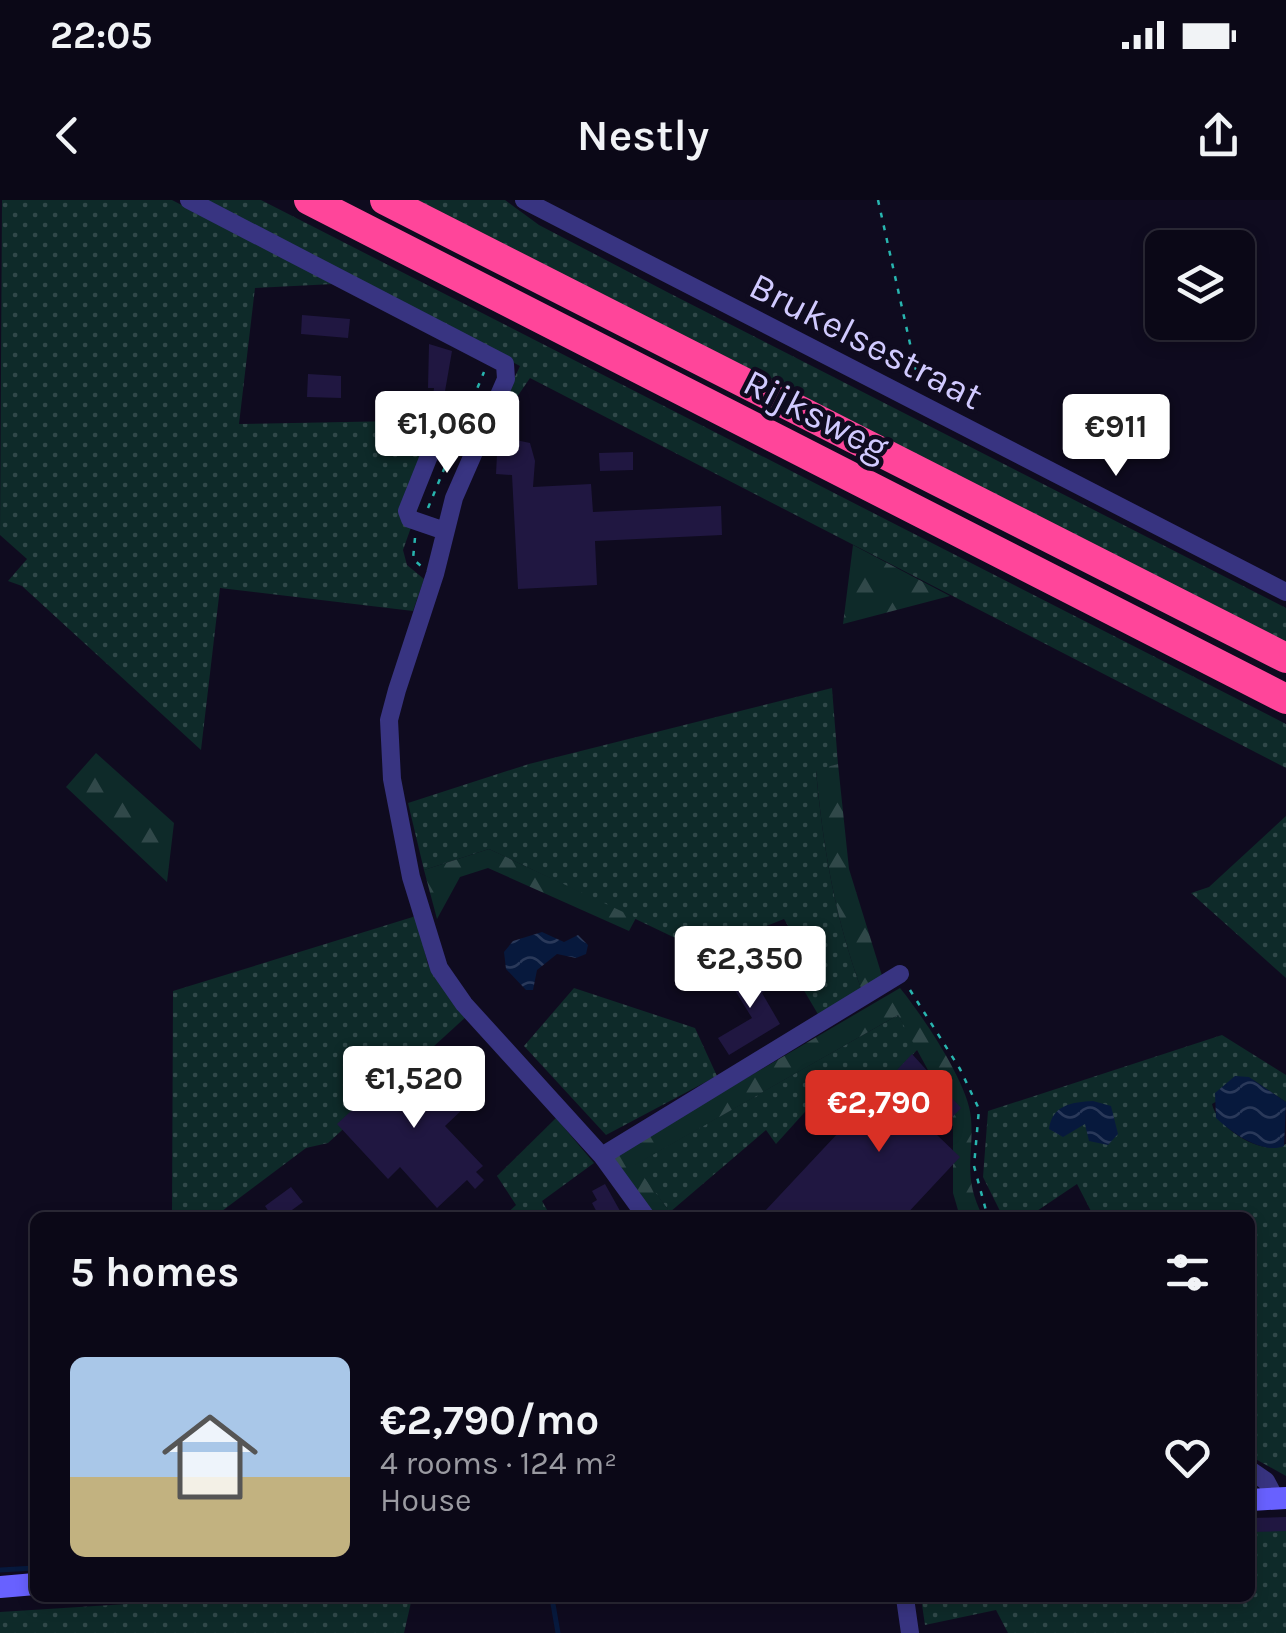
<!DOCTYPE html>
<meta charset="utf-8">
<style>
:root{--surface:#0b0817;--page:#141120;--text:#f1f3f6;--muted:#9a9aa1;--line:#2b2936;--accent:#d93025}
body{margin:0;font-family:Karla,sans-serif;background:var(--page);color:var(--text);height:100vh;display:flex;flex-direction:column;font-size:38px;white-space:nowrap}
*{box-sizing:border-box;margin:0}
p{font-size:32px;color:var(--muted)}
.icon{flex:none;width:55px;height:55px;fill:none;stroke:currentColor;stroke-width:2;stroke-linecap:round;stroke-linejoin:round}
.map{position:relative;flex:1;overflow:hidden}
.panel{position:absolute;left:30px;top:1012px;width:1225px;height:390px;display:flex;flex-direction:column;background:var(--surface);border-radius:15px;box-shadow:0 5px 15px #0003,0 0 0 2px var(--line)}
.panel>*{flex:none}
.fabs{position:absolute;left:1145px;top:30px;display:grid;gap:20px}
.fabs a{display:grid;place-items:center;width:110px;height:110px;border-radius:15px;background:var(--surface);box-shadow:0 5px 15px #0003,0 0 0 2px var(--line);font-size:50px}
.price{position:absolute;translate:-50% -85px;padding:0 22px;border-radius:10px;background:#fff;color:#222;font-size:32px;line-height:65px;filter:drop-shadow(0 2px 5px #0008)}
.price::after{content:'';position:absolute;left:50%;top:60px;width:30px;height:22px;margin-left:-15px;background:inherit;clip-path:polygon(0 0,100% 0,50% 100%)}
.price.current{background:var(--accent);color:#fff}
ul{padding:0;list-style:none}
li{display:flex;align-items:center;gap:30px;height:250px;padding:0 40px}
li+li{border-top:2px solid var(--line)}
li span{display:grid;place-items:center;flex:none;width:280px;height:200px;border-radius:15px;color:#555}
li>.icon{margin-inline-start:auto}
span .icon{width:120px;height:120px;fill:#fffc;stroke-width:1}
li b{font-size:42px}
h2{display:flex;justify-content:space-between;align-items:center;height:120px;padding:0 40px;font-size:42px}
.status{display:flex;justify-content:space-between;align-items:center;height:70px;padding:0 50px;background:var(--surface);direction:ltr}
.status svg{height:28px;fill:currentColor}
header{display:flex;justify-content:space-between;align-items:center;height:130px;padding:0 40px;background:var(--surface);font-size:45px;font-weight:600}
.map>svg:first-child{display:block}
.grass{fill:url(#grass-dots)}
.forest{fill:url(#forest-firs)}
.water{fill:url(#water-waves)}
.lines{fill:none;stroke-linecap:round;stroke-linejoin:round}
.stream{stroke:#07193d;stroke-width:5}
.building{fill:#201741}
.path{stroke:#28b5af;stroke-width:2.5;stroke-dasharray:5 8;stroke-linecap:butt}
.street{stroke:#383481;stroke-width:18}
.secondary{stroke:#6861ff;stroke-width:22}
.highway{stroke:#ff459a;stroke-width:30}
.labels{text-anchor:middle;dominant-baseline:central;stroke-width:9;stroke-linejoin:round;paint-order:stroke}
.street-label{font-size:38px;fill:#d1caff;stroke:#0f0b1f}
</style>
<div class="status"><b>22:05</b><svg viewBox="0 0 49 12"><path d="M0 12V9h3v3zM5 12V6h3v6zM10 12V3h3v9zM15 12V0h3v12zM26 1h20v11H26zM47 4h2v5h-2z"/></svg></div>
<header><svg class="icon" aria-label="back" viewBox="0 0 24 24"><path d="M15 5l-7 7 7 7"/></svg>Nestly<svg class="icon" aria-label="share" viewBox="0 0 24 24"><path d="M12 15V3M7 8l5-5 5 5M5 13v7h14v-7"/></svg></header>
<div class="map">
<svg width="1286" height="1433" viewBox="0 0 1286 1433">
<defs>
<pattern id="grass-dots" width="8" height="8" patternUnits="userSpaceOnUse" patternTransform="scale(2.5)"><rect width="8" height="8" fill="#0e2a29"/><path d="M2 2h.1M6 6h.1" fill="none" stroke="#304849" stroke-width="1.8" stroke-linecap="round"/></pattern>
<pattern id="forest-firs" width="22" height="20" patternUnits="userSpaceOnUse" patternTransform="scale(2.5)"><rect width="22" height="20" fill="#0e2a29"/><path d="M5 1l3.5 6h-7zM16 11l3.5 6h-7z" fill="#304849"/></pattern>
<pattern id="water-waves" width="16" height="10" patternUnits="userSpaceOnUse" patternTransform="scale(2.5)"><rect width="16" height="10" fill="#07193d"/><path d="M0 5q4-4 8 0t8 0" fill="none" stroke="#2a395a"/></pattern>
</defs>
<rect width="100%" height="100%" fill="#0f0b1f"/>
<!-- grass -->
<path class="grass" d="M2,0h170l161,84 -78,4 -16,136 210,-4 -46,130 4,15 17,14 -11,32 -193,-23 -19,162 -179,-164 -14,-5 19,-22 -27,-24z
M206,0h55l1025,524v44l-756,-390 -49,72 39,-84z
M417,0h88l34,25 130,68 617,315v35z
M832,488l6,76 -22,7c7,76 19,147 46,220l-43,25 -30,-51 16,-10 -21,-36 -20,8 5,23 -31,18 -249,-119 -65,21 -16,-67 121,-39z
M1286,616v162l-95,-85 18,-6z
M416,716l12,49 40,50 -140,128 -22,5 -92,69 -42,1 1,-227z
M574,788l121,40 22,48 -111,59 -82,-89z
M898,815l20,34 -76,80 -29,-26 -37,41 -10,-14 -96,82 -36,-47z
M1222,835l64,40v27l-33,-22 -41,24c5,24 51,54 74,40v332l-36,-20v-238l-156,-1 -17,-33 -49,33h-25l-20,-40 5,-66z
M556,918l38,45 -52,38 9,16h-48l13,-12 -19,-29z
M1286,1323v110h-278l-12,-23 -71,15 -4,-27h329v-73z
M222,1398h190l-8,35h-404v-21z"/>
<!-- forest -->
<path class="forest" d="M853,345l97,51 -107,28z
M96,553l78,70 -7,59 -101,-95z
M838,564l11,105 34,110 -21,12c-27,-73 -39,-144 -46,-221z
M489,649l147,69 -7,13 -141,-63 -28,9 -23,42 -13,-49z
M900,788c22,27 69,96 71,130 3,41 -9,57 12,99h-23l-7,-24v-77l-55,-101 -263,150 35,47 -7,5h-8l-45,-59z"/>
<!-- water -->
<path class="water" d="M542,732l22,10 14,-7 10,10 -2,9 -10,4 -19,-4 -20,16 -4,20h-7l-20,-21 -2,-17 9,-11z
M1235,876l14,1 37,25 -2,44c-21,9 -52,-13 -68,-28l-1,-25z
M1093,901l18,5 7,28 -10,11 -19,-4 -4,-17 -22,13 -14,-8c3,-24 23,-27 44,-28z"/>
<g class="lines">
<!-- stream -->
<path class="stream" d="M0,1370l35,-2
M552,1398l6,35"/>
</g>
<!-- building -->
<path class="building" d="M302,115l48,4 -2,19 -47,-4z
M429,144l23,7 -8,46 -11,-2 1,-7h-6z
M308,174l33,2v22l-34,-1z
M511,239l19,4 5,18 -2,26 58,-3 2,28 128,-6 1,29 -127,6 2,44 -79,4 -6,-114 -16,-1 1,-20 13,1z
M633,252v18l-33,1 -1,-18z
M740,768l9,15 17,-11 8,13 -12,8 18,31 -51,31 -11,-17 34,-20 -26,-42z
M415,852l50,55 -20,19 38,40 -7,6 8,8 -9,9 -8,-9 -30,28 -37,-41 -12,12 -51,-55z
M912,854l49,54 -25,26 24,23 -57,61h-130l-8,-7z
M605,984l19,34h-24l-8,-15 5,-3 -5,-9z
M291,987l12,15 -22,16h-8l-8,-12z
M1286,1317v14l-36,1v-14z"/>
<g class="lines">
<!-- path -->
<path class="path" d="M878,0l41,184
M428,308l56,-136
M415,338l-2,21 8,7
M910,790l50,79 19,40 -5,57 14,52"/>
<!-- street -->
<path class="street" d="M189,0l316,164 1,15 -52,119 -19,76 -38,116 -8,30 3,59 19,98 28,91 25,36 138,152 45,62
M524,0l762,392
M441,226l-34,85 3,8 35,12
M602,956l298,-182
M1250,1270l16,11 9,17
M905,1398l5,35"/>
<!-- secondary -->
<path class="secondary" d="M1250,1300l36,-2
M0,1387l35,-3"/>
<!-- highway -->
<path class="highway" d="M309,0l977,499
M385,0l901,458"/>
</g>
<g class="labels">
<!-- street labels -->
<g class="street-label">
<text transform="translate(866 141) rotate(27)">Brukelsestraat</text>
<text transform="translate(816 215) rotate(27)">Rijksweg</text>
</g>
</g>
</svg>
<div class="fabs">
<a><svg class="icon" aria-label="layers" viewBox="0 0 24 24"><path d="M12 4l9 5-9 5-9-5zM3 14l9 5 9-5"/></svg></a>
</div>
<b class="price" style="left:447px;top:276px">€1,060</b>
<b class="price" style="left:1116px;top:279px">€911</b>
<b class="price" style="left:750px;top:811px">€2,350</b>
<b class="price" style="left:414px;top:931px">€1,520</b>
<b class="price current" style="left:879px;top:955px">€2,790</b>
<section class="panel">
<h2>5 homes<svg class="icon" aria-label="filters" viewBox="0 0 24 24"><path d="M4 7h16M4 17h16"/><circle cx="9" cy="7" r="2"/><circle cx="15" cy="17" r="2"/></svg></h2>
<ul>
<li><span style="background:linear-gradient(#a9c7e8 60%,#c2b280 0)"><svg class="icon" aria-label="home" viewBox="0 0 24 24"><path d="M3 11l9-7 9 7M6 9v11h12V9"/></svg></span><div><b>€2,790/mo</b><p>4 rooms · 124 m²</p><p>House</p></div><svg class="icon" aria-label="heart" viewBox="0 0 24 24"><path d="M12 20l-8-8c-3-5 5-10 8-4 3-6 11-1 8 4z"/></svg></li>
</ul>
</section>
</div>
